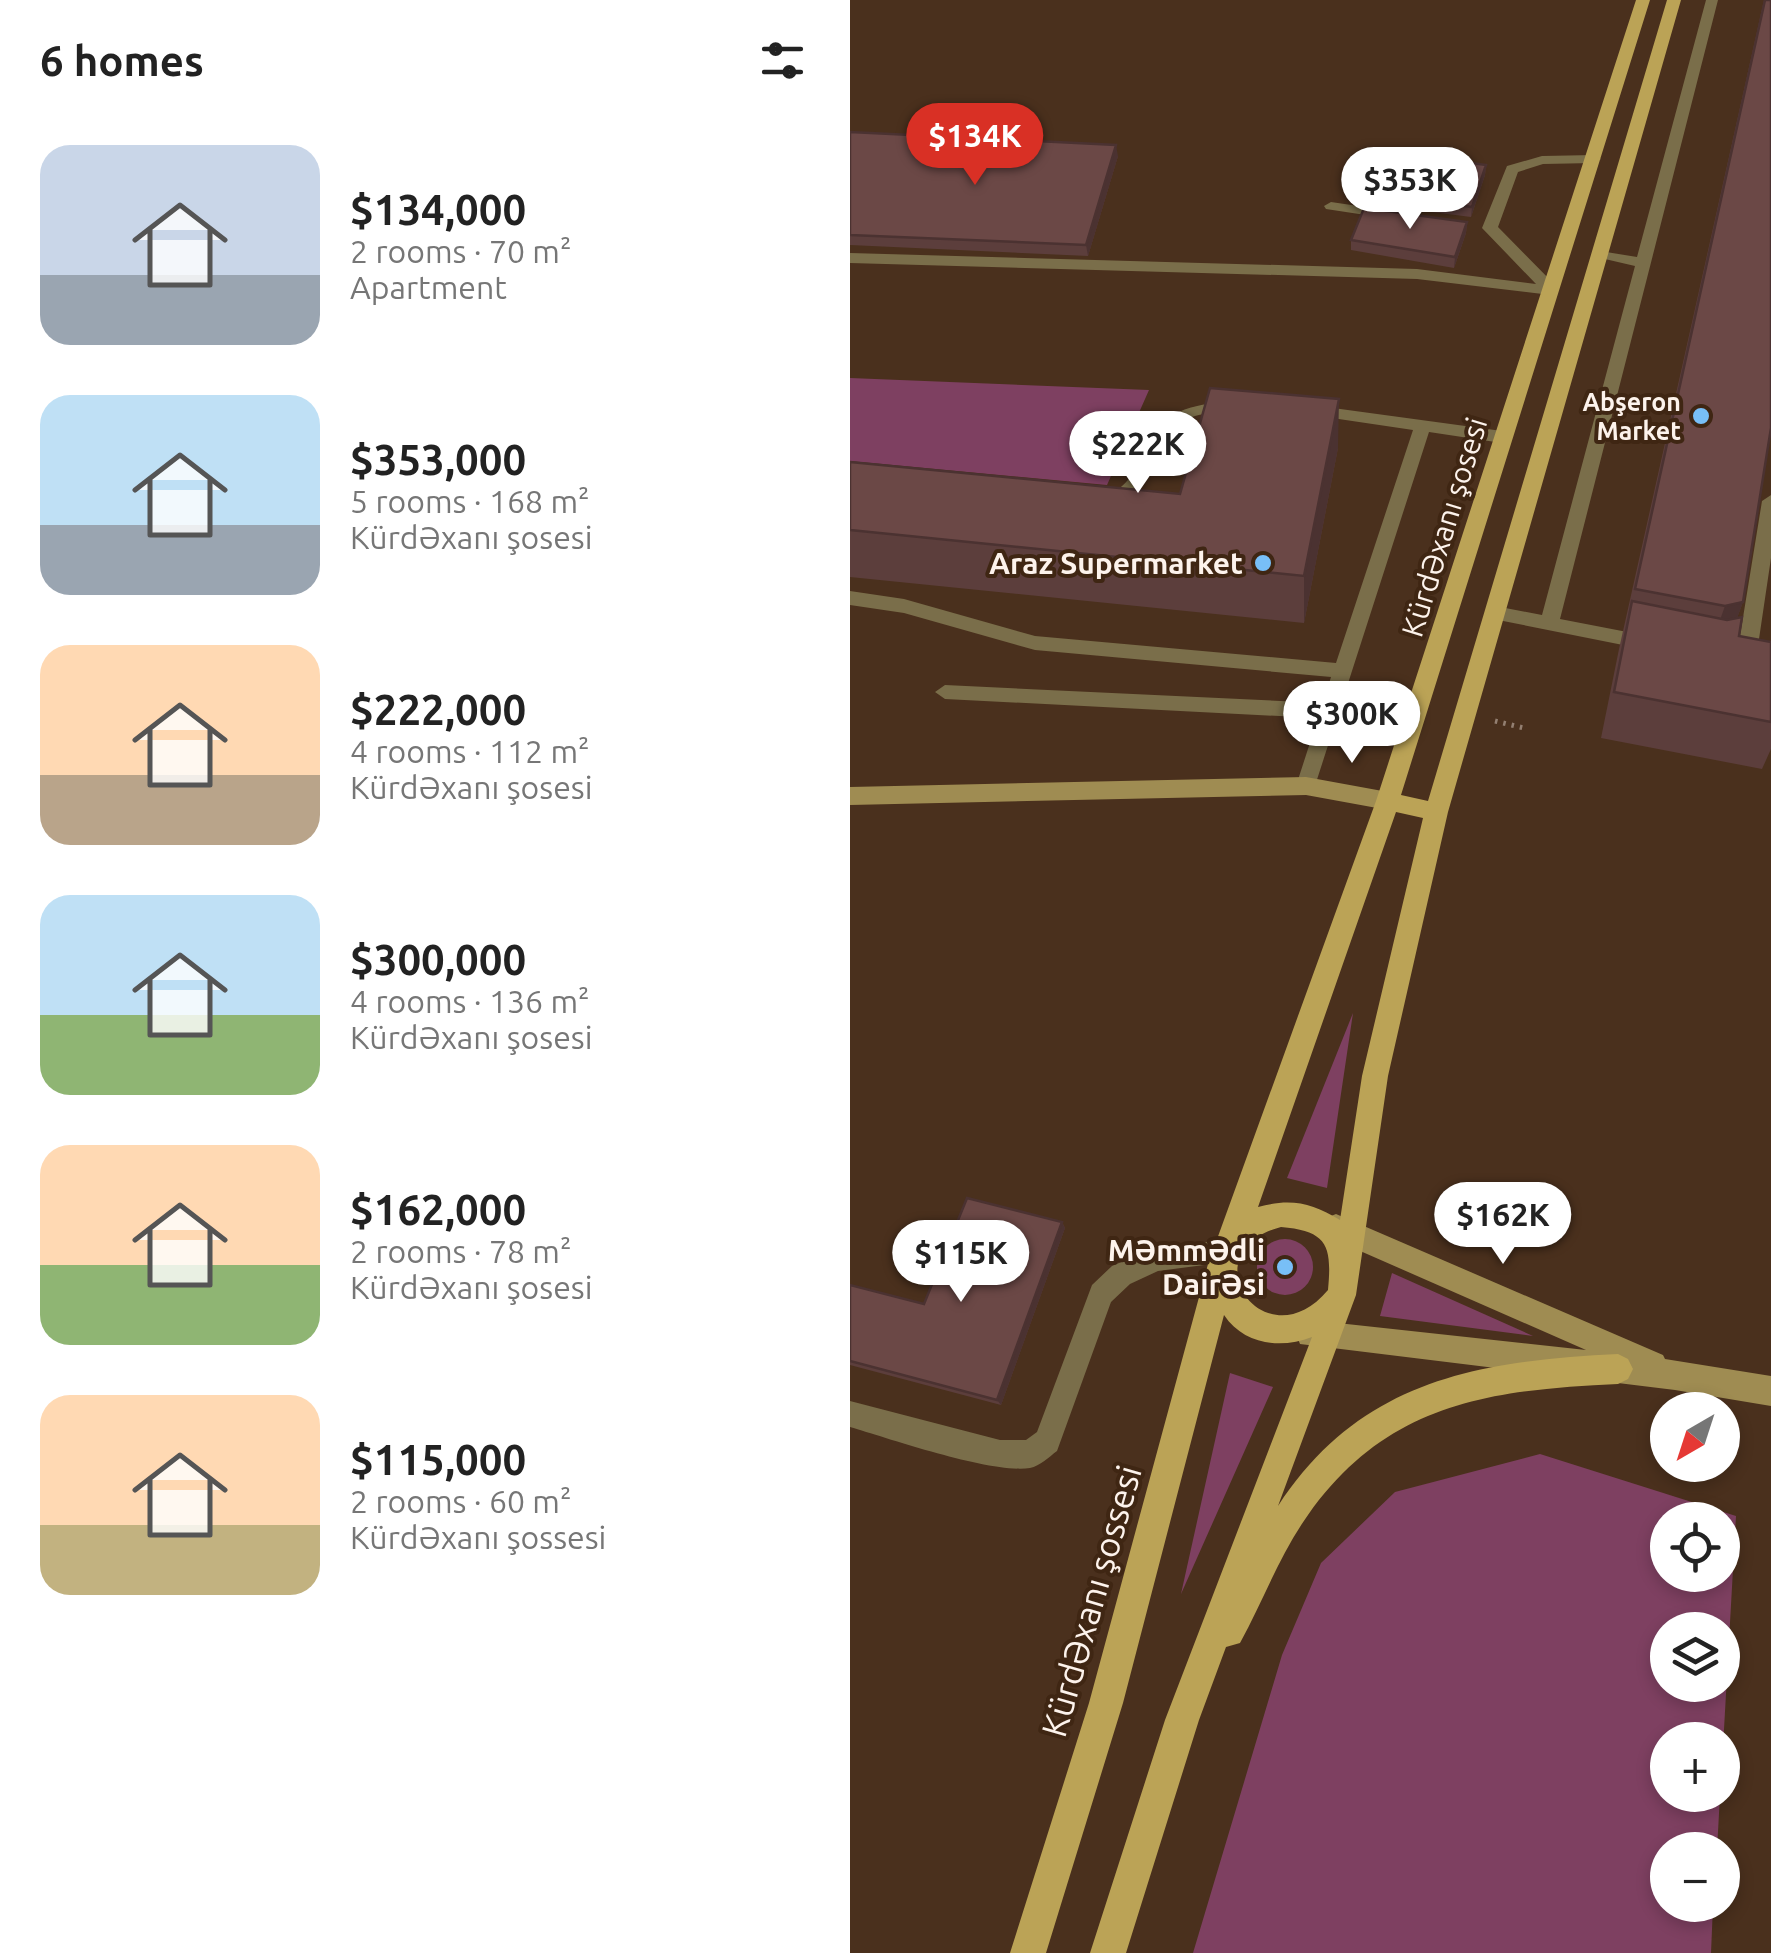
<!DOCTYPE html>
<meta charset="utf-8">
<style>
:root{--surface:#fff;--page:#f6f6f6;--text:#222;--muted:#767676;--accent:#d93025}
body{margin:0;font-family:Ubuntu,sans-serif;background:var(--page);color:var(--text);height:100vh;display:flex;flex-direction:column;font-size:38px;white-space:nowrap}
*{box-sizing:border-box;margin:0}
p{font-size:32px;color:var(--muted)}
.icon{flex:none;width:55px;height:55px;fill:none;stroke:currentColor;stroke-width:2;stroke-linecap:round;stroke-linejoin:round}
.map{position:relative;flex:1;overflow:hidden}
.sheet{display:flex;flex-direction:column;background:var(--surface);width:850px}
.sheet>*{flex:none}
.needle{width:65px;rotate:219deg}
.controls{position:absolute;left:800px;top:1392px;display:grid;gap:20px}
.controls a{display:grid;place-items:center;width:90px;height:90px;border-radius:50%;background:var(--surface);box-shadow:0 5px 15px #0003;font-size:50px}
.price{position:absolute;translate:-50% -85px;padding:0 22px;border-radius:35px;background:#fff;color:#222;font-size:32px;line-height:65px;filter:drop-shadow(0 2px 5px #0008)}
.price::after{content:'';position:absolute;left:50%;top:60px;width:30px;height:22px;margin-left:-15px;background:inherit;clip-path:polygon(0 0,100% 0,50% 100%)}
.price.selected{background:var(--accent);color:#fff}
ul{padding:0;list-style:none}
li{display:flex;align-items:center;gap:30px;height:250px;padding:0 40px}
li span{display:grid;place-items:center;flex:none;width:280px;height:200px;border-radius:30px;color:#555}
li>.icon{margin-inline-start:auto}
span .icon{width:120px;height:120px;fill:#fffc;stroke-width:1}
li b{font-size:42px}
h2{display:flex;justify-content:space-between;align-items:center;height:120px;padding:0 40px;font-size:42px}
main{display:flex;flex:1;min-height:0}
.map>svg:first-child{display:block}
.green{fill:#7e4061;fill-rule:evenodd}
.lines{fill:none;stroke-linecap:round;stroke-linejoin:round}
.path{stroke:#937f71;stroke-width:5;stroke-dasharray:2.5 6;stroke-linecap:butt}
.lane{fill:#7a6e4a;fill-rule:evenodd}
.secondary{fill:#9f8c52;fill-rule:evenodd}
.primary{fill:#bba356;fill-rule:evenodd}
.wall{fill:#5c3e3c}
.shaded-wall{fill:#4b3231}
.building{fill:#6b4846;stroke:#4b3231;stroke-width:2.5}
.poi-dot{fill:#78bff7;stroke:#3f2613;stroke-width:4}
.labels{text-anchor:middle;dominant-baseline:central;stroke-width:8;stroke-linejoin:round;paint-order:stroke}
.far-poi-label{font-size:25px;font-weight:bold;fill:#fdf3ec;stroke:#3f2613;text-anchor:end}
.street-label{font-size:30px;fill:#fdf3ec;stroke:#3f2613}
.poi-label{font-size:30px;font-weight:bold;fill:#fdf3ec;stroke:#3f2613;text-anchor:end}
.near-street-label{font-size:35px;fill:#fdf3ec;stroke:#3f2613}
</style>
<main>
<section class="sheet">
<h2>6 homes<svg class="icon" aria-label="filters" viewBox="0 0 24 24"><path d="M4 7h16M4 17h16"/><circle cx="9" cy="7" r="2"/><circle cx="15" cy="17" r="2"/></svg></h2>
<ul>
<li><span style="background:linear-gradient(#c9d6e8 65%,#9aa5b1 0)"><svg class="icon" aria-label="home" viewBox="0 0 24 24"><path d="M3 11l9-7 9 7M6 9v11h12V9"/></svg></span><div><b>$134,000</b><p>2 rooms · 70 m²</p><p>Apartment</p></div></li>
<li><span style="background:linear-gradient(#bfe0f5 65%,#9aa5b1 0)"><svg class="icon" aria-label="home" viewBox="0 0 24 24"><path d="M3 11l9-7 9 7M6 9v11h12V9"/></svg></span><div><b>$353,000</b><p>5 rooms · 168 m²</p><p>Kürdəxanı şosesi</p></div></li>
<li><span style="background:linear-gradient(#ffd9b3 65%,#b9a48a 0)"><svg class="icon" aria-label="home" viewBox="0 0 24 24"><path d="M3 11l9-7 9 7M6 9v11h12V9"/></svg></span><div><b>$222,000</b><p>4 rooms · 112 m²</p><p>Kürdəxanı şosesi</p></div></li>
<li><span style="background:linear-gradient(#bfe0f5 60%,#8fb573 0)"><svg class="icon" aria-label="home" viewBox="0 0 24 24"><path d="M3 11l9-7 9 7M6 9v11h12V9"/></svg></span><div><b>$300,000</b><p>4 rooms · 136 m²</p><p>Kürdəxanı şosesi</p></div></li>
<li><span style="background:linear-gradient(#ffd9b3 60%,#8fb573 0)"><svg class="icon" aria-label="home" viewBox="0 0 24 24"><path d="M3 11l9-7 9 7M6 9v11h12V9"/></svg></span><div><b>$162,000</b><p>2 rooms · 78 m²</p><p>Kürdəxanı şosesi</p></div></li>
<li><span style="background:linear-gradient(#ffd9b3 65%,#c2b280 0)"><svg class="icon" aria-label="home" viewBox="0 0 24 24"><path d="M3 11l9-7 9 7M6 9v11h12V9"/></svg></span><div><b>$115,000</b><p>2 rooms · 60 m²</p><p>Kürdəxanı şossesi</p></div></li>
</ul>
</section>
<div class="map">
<svg width="921" height="1953" viewBox="0 0 921 1953">
<rect width="100%" height="100%" fill="#4a301d"/>
<!-- green -->
<path class="green" d="M0,379v-1l299,12 -42,95 -257,-24z
M503,1013l-26,175 -40,-10z
M407 1267a28 28 0 1 1 56 0a28 28 0 1 1-56 0Z
M542,1273l141,63 -153,-20z
M380,1373l43,14 -92,207z
M690,1454l196,62 -13,231 -1,-7h-54v55h52l-3,55h-49v55h45l-2,48h-518l89,-298 39,-92 74,-71zM818,1520h54v55h-54zM818,1630h54v55h-54z"/>
<g class="lines">
<!-- path -->
<path class="path" d="M514,690l27,6
M645,721l33,8"/>
<!-- lane -->
<path class="lane" d="M856,0h12l-158,619 88,17 10,7 -10,7 -160,-32v-10l7,-2 47,9 93,-349 -43,-10 8,-5 37,6z
M692,156l52,-1 7,4 -7,4 -51,1 -25,8 -20,55 59,60v6l-6,2 -134,-16 -567,-16v-10l567,16 119,15 -54,-56 25,-62z
M481,202l61,9 7,4 -7,4 -66,-10 -2,-3z
M385,401l6,1v8c-20,4 -42,0 -60,13 -29,21 -33,94 -80,85v-8c68,-32 16,-93 134,-99z
M461,405l191,26 9,6 -9,6 -73,-11 -116,360h-14l-3,-6 22,-68 -373,-19 -10,-7 10,-7 378,18 8,-26 -296,-27 -131,-37 -54,-8v-14l54,8 131,37 301,27 77,-233 -108,-16v-8z
M921,495v63l-12,81 -19,18 -23,2 -3,-5 26,-18 22,-135z
M376,1240l9,3 4,9 -4,9 -77,10 -28,13 -19,18 -54,149c-8,6 -17,15 -27,17 -38,6 -139,-29 -180,-41v-26l150,39h26l11,-8 55,-147 20,-19 44,-19z"/>
<!-- secondary -->
<path class="secondary" d="M456,777l82,15 12,9 -12,9 -82,-15 -456,10v-18z
M486,1214l327,141 2,4 106,17v30l-96,-16 -375,-46 -4,-10 4,-10 10,-4 276,30 -260,-114 -4,-9 4,-9z"/>
<!-- primary -->
<path class="primary" d="M786,0h14l-249,795 27,6 239,-801h14l-233,812 -60,264 -32,219 -78,211c83,-127 201,-145 340,-152l10,5 5,10 -5,10 -10,5c-127,6 -230,18 -310,131 -28,39 -45,86 -68,128l-14,4 -27,73 -73,233h-36l75,-233 147,-383c-31,12 -68,8 -88,-22l-101,388 -77,250h-36l79,-250 119,-439 168,-463zM546,812l27,6 -61,258 -22,144c-28,-17 -49,-22 -82,-13zM431,1227c47,4 51,19 47,63 -63,75 -141,-38 -47,-63z"/>
</g>
<!-- wall -->
<path class="wall" d="M914,0h7l-28,602 -6,16 2,18 32,86v27l-9,20 -161,-31 18,-89z
M0,132l268,24 -30,100 -238,-11z
M636,165l-1,10 -14,42 -102,-13 1,-11z
M617,222l-1,11 -12,35 -103,-18v-10z
M488,448l-34,175 -454,-46v-115l330,32z
M212,1222l3,6 -64,177 -151,-40v-80l74,19z"/>
<!-- shaded-wall -->
<path class="shaded-wall" d="M266,145l2,11 -30,100 -2,-11z
M636,165l-1,10 -14,42 1,-10z
M617,222l-1,11 -12,35 1,-11z
M489,399l-1,49 -34,175v-47z
M893,602l-14,38 -18,5 14,-39z
M212,1222l3,6 -64,177 -4,-5z"/>
<!-- building -->
<path class="building" d="M915,0h6v428l-28,174 -18,4 -90,-17z
M0,132l266,13 -30,100 -236,-10z
M537,151l99,14 -14,42 -102,-14z
M514,208l103,14 -12,35 -104,-17z
M360,388l129,11 -35,177 -454,-46v-68l330,32z
M782,601l95,19 15,-3 -3,19 32,6v80l-157,-30z
M117,1198l95,24 -65,178 -147,-39v-76l74,19z"/>
<!-- markers -->
<g class="poi-dot">
<circle cx="851" cy="416" r="10"/>
<circle cx="413" cy="563" r="10"/>
<circle cx="435" cy="1267" r="10"/>
</g>
<g class="labels">
<!-- far-poi labels -->
<g class="far-poi-label">
<text x="831" y="402">Abşeron<tspan x="831" dy="29">Market</tspan></text>
</g>
<!-- street labels -->
<g class="street-label">
<text transform="translate(594 527) rotate(-73)">Kürdəxanı şosesi</text>
</g>
<!-- poi labels -->
<g class="poi-label">
<text x="393" y="563">Araz Supermarket</text>
<text x="415" y="1250">Məmmədli<tspan x="415" dy="34">Dairəsi</tspan></text>
</g>
<!-- near-street labels -->
<g class="near-street-label">
<text transform="translate(241 1601) rotate(-74)">Kürdəxanı şossesi</text>
</g>
</g>
</svg>
<div class="controls">
<a><svg class="needle" viewBox="-14 -14 28 28"><path d="M0-13l5 13h-10z" fill="#e53935"/><path d="M0 13l5-13h-10z" fill="#767676"/></svg></a>
<a><svg class="icon" aria-label="locate" viewBox="0 0 24 24"><circle cx="12" cy="12" r="6"/><path d="M12 2v4M12 18v4M2 12h4M18 12h4"/></svg></a>
<a><svg class="icon" aria-label="layers" viewBox="0 0 24 24"><path d="M12 4l9 5-9 5-9-5zM3 14l9 5 9-5"/></svg></a>
<a>+</a>
<a>−</a>
</div>
<b class="price selected" style="left:125px;top:188px">$134K</b>
<b class="price" style="left:560px;top:232px">$353K</b>
<b class="price" style="left:288px;top:496px">$222K</b>
<b class="price" style="left:502px;top:766px">$300K</b>
<b class="price" style="left:653px;top:1267px">$162K</b>
<b class="price" style="left:111px;top:1305px">$115K</b>
</div>
</main>
